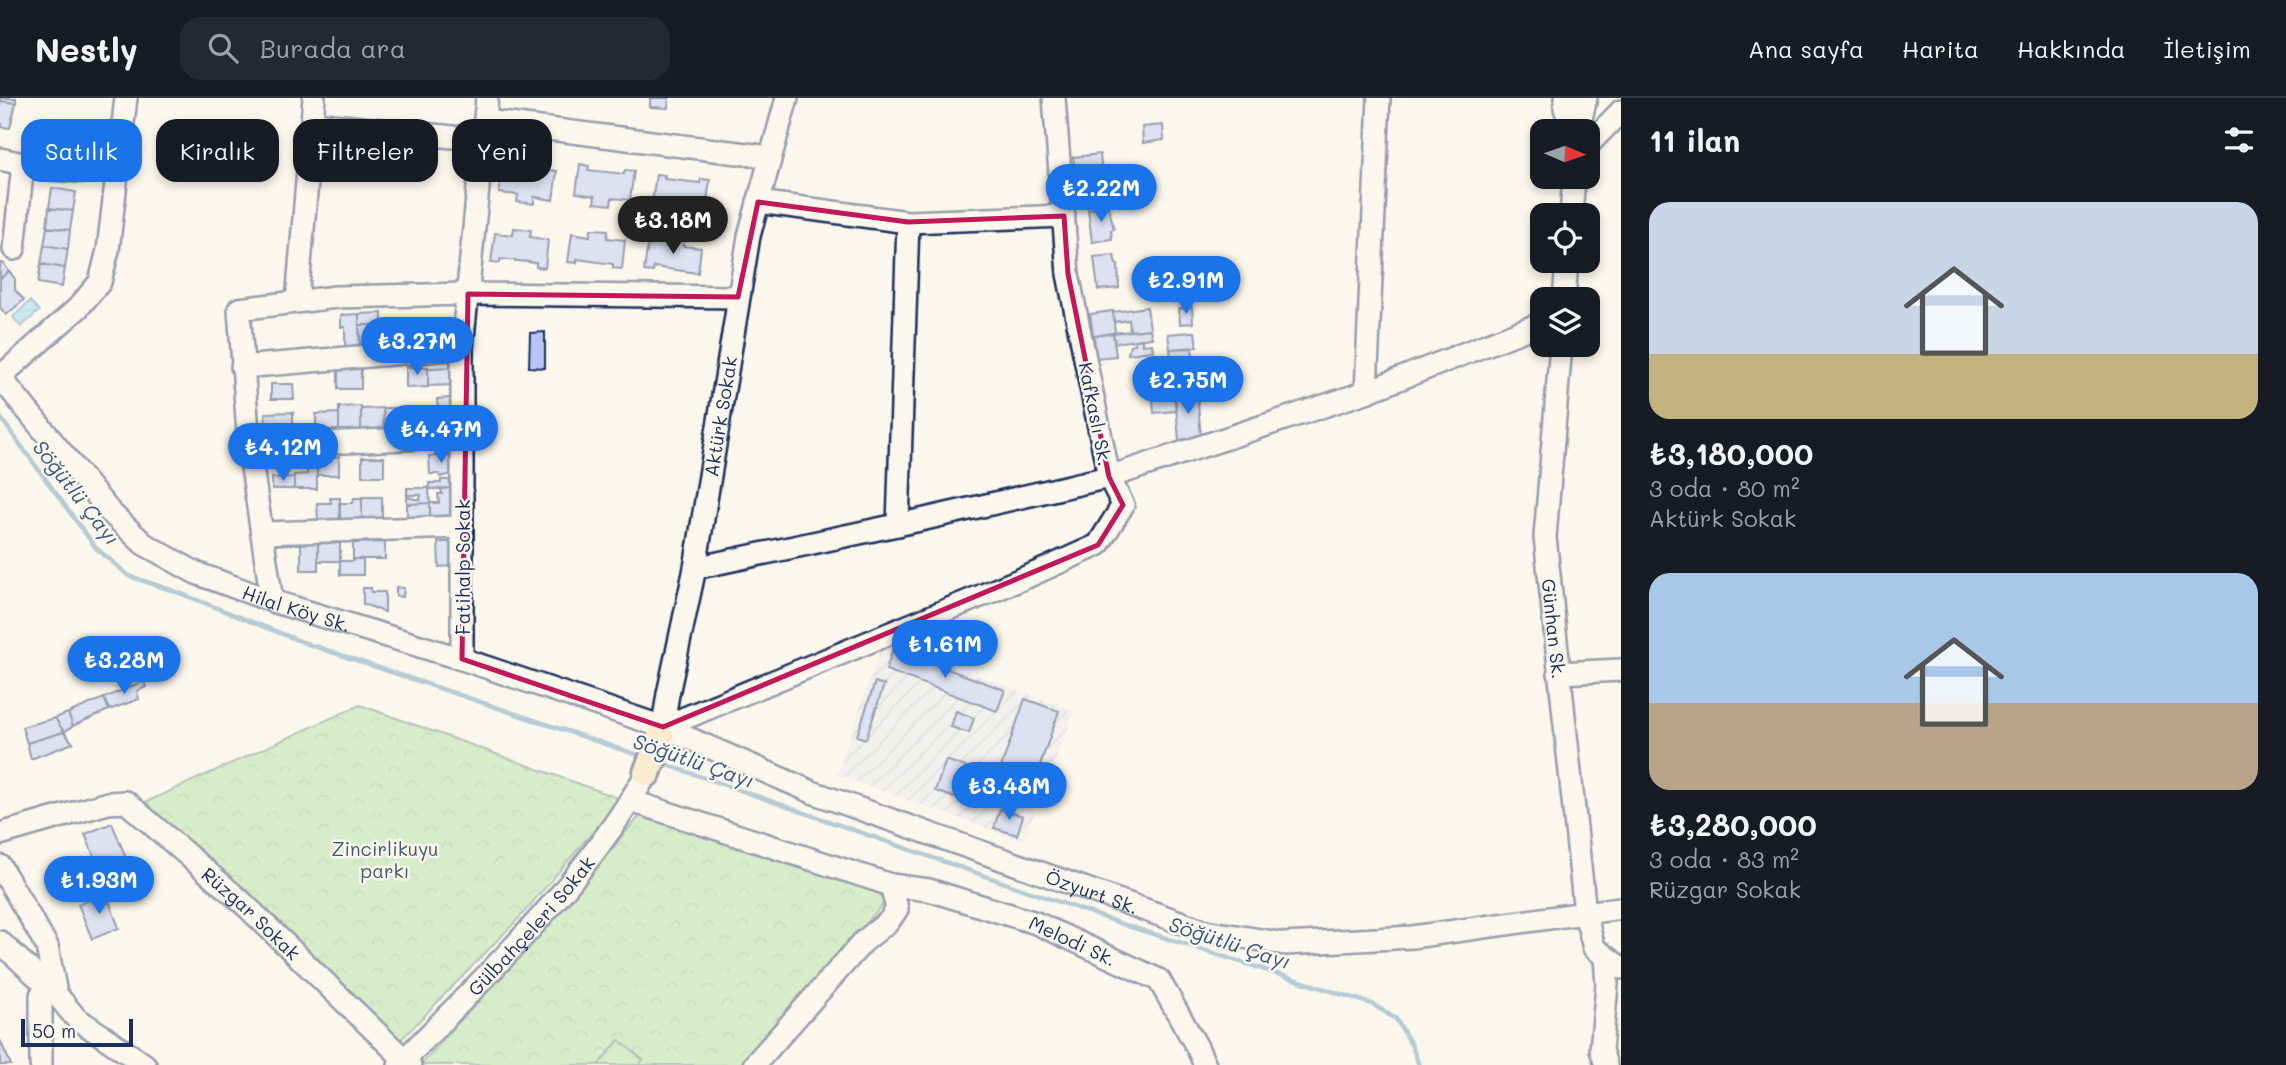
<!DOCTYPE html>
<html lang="tr">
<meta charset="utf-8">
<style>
:root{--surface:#171b24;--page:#242831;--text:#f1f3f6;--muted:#9ea1a6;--line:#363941;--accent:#1a73e8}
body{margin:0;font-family:Mali,sans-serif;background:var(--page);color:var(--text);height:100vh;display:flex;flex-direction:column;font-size:26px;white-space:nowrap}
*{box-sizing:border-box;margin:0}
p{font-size:23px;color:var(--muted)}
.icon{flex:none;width:38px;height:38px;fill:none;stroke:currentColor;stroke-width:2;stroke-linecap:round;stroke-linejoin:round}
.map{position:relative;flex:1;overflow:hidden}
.details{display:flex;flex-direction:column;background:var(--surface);width:665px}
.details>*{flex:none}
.banner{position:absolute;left:21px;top:21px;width:665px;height:63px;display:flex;gap:14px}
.needle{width:46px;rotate:92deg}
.buttons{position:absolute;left:1530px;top:21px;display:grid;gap:14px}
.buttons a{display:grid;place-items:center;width:70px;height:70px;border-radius:14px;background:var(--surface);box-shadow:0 4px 10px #0003;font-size:35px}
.scale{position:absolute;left:21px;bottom:18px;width:112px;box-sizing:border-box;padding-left:7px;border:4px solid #1b2f5e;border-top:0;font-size:19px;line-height:24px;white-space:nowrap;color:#1b2f5e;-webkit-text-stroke:5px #fbf7ec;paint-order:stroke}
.price{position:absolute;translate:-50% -60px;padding:0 16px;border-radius:24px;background:var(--accent);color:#fff;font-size:23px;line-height:46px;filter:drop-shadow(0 2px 4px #0008)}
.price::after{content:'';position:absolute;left:50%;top:42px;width:21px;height:16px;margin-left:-10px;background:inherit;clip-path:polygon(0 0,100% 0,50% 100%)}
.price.on{background:#222;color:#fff}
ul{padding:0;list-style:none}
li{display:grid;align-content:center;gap:14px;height:371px;padding:0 28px}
li span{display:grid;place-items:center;height:217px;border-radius:21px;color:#555}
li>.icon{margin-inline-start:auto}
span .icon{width:126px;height:126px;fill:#fffc;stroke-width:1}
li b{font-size:30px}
h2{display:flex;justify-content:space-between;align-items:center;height:84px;padding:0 28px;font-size:30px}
.tag{padding:0 24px;border-radius:21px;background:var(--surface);box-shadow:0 4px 10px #0003;font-size:24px;line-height:63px}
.tag.on{background:var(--accent);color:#fff}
header{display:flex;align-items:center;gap:42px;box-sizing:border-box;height:98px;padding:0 35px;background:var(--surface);border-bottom:2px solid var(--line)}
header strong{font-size:33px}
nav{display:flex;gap:38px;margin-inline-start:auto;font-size:24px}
.search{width:490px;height:63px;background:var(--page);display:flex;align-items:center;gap:18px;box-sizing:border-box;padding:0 24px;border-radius:21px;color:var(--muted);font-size:26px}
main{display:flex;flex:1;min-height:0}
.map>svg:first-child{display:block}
.industrial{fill:url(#industrial-furrows)}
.park{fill:url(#park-crowns);stroke:#64877f;stroke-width:2}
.pitch{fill:#acdfa0;stroke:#64877f;stroke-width:2}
.water{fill:url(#water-rules);stroke:#6294b7;stroke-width:2}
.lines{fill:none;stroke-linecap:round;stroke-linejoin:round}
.stream{stroke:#6294b7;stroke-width:4.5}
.building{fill:#b8c6f6;stroke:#1b2f5e;stroke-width:2}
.minor-casing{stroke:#1b2f5e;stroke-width:26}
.major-casing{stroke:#1b2f5e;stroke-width:32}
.minor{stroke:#fbf7ec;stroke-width:21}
.major{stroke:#fbddab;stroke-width:26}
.marked{fill:none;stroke:#c2185b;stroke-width:5;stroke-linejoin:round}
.labels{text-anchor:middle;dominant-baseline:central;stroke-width:5;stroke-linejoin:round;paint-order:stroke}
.street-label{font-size:19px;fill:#1b2f5e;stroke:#fbf7ec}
.park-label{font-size:19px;fill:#3f5b6e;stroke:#fbf7ec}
.water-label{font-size:21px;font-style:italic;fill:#385983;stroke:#fbf7ec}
</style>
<header>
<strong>Nestly</strong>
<div class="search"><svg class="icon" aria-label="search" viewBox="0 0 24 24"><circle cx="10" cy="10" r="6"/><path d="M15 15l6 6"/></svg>Burada ara</div>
<nav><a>Ana sayfa</a><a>Harita</a><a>Hakkında</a><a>İletişim</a></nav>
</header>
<main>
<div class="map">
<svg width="1621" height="967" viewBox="0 0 1621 967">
<defs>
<pattern id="industrial-furrows" width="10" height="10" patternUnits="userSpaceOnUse" patternTransform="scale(1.75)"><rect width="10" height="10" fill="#e7e8ef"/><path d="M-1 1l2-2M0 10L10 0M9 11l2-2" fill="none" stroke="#c6c7cf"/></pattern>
<pattern id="park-crowns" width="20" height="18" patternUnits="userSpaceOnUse" patternTransform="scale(1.75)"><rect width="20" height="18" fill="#acdfa0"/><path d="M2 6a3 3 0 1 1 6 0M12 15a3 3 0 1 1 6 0" fill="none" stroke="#93c08c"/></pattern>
<pattern id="water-rules" width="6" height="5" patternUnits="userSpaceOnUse" patternTransform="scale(1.75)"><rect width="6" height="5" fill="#91d8f3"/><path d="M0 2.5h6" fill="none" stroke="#7cbad3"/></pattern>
</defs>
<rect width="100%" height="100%" fill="#fbf7ec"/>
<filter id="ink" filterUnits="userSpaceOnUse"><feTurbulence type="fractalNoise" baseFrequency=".0143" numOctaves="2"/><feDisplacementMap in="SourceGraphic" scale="14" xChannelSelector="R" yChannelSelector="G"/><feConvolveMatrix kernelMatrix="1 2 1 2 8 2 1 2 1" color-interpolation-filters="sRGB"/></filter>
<g filter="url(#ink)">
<!-- industrial -->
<path class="industrial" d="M883,542l192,71 -52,130 -186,-66z"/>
<!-- park -->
<path class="park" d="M360,607l261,94 -102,119 -126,130 -183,-163 -64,-83z
M646,711l247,84 -151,172h-321z"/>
<!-- pitch -->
<path class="pitch" d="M619,942l24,20 -4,5h-41z"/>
<!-- water -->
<path class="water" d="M30,203l9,10 -18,16 -8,-10z"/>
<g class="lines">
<!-- stream -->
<path class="stream" d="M0,319l96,131 33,28 48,16 128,51 339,114
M662,665l463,162 247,79 24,15 15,25 8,21"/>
</g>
<!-- building -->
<path class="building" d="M0,0h16v5l-16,-2z
M650,0h19l-1,10 -18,-1z
M0,3l16,2 -6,25 -8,-1v-3h-2z
M1163,27l1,15 -21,3 -1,-16z
M1100,56l2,22 -26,3 -3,-22z
M503,66l9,1 -1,4 36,5 1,-4 9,1 -4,29 -19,-3v7l-17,-2 1,-7 -19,-2z
M580,66l9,2 -1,4 36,4 1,-4 9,1 -4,29 -18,-2 -1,7 -17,-2 1,-7 -19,-3z
M656,76l9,1 -1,4 36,4 1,-4 9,1 -4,29 -19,-2v7l-17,-2 1,-7 -19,-2z
M1102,78l2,23 -26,2 -2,-22z
M52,90l24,4 -3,19 -24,-3z
M1108,108l6,23 -3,1 1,9 -20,3 -4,-33z
M49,110l24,3 -3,19 -23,-3z
M47,129l23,3 -2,19 -24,-4z
M514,130l17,2 -1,7 18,3 -3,28 -9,-1v-4l-36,-4v4l-9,-1 4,-29 18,2z
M591,131l17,1 -1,8 18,2 -3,29 -9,-1v-4l-36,-5v4l-9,-1 4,-29 18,3z
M667,139l17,2 -1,7 18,2 -3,25 -44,-6 -1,5 -9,-1 4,-29 18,2z
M44,147l24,4 -3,19 -24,-4z
M1114,157l2,9h2l1,24 -21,2 -4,-33z
M0,165h3l6,8 -9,8z
M41,166l24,4 -3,19 -24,-4z
M9,173l6,8v11l9,10 -18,15 -6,-8v-28z
M1147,209l3,22 -20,2 -1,-11 -15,2 -1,-10z
M1192,209l1,16 -13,1 -1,-15z
M1113,213l2,22 -22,3 -3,-22z
M382,215v10l-2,2h-21v-11z
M359,216l1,32h-15v-19h-4v-12z
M405,223l23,1 -1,22h-22z
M450,223l-1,23h-22l1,-22z
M359,227h21v21h-20z
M1150,231l2,9 -37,5 -2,-10z
M545,234v36l-16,-1 1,-34z
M1190,234h5l2,15 -27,2 -2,-15z
M1113,235l3,23 -20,2 -2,-22z
M1142,241v6l10,-1 1,7 -25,3 2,-9 5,-1v-4z
M1192,250l5,45 -22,2 -5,-46z
M406,269h22v20l-22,1z
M452,269v18l-24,1v-18z
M338,270h23v21h-23z
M271,286h22l1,15h-23z
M1197,295l4,44 -22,3 -4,-45z
M1174,298l2,15 -22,2 -1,-14z
M451,300v31l-22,1 -1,-19h10l-1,-12z
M361,308v24h-22v-23z
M383,310h23v22h-22z
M383,310l1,21 -23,1v-21z
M293,314v18l-26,1 -2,-18z
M339,315v17h-23v-16z
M429,358h23v18l-12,3 -1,-3h-9z
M317,359h22v18h-22z
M362,359h22v19h-22z
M307,367l10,1v23h-23v-14l13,-1z
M294,379v12h-22v-11z
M441,382h10l1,8 -23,1v-6h12z
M407,390h22l1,15 -23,1v-7l13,3 1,-5h-14z
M452,390v31l-22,1v-17h9l-1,-9h4l-1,-5z
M362,399h20v23h-20z
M330,400h10v22l-22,1 -1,-18h14z
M354,400h8v22h-22l-1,-17h14z
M430,405v17h-23v-16z
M385,444v17h-32v-16z
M438,444h15v24l-14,1z
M301,445h17v27h-17z
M318,445h22v18h-22z
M353,461h10v16h-23v-14h13z
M396,489l8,1 -1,9 -7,-1z
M363,490h8v4h14v20l-22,-8z
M893,551l112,41 -8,21 -111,-41z
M144,583l2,6 -9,4 2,8 -30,11 -5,-12z
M875,584l9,3 -18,54 -9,-3z
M104,600l5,12 -36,16 -5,-13z
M1025,601l34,12 -26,74 -34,-12z
M956,613l18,7 -5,15 -18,-6z
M68,615l5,13 -9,6 -9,-14z
M55,620l9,14 -37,11 -5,-16z
M64,634l9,11 -42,16 -4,-16z
M946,662l20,7 -11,31 -20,-7z
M1000,711l23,7 -6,19 -23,-7z
M112,725l14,35 -27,11 -14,-35z
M106,795l13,35 -27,11 -14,-35z
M0,942l11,25h-11z"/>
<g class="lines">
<defs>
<g id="minor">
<path d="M1566,0l-1,10 8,23"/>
<path d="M485,23l285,36"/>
<path d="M312,25l171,17"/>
<path d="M1578,33l8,-33"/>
<path d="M1587,48l34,-35"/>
<path d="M0,61l47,10 44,3"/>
<path d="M758,104l150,20 156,-6"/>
<path d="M1571,117l3,-38"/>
<path d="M14,151l9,-85"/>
<path d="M1564,201l3,-38"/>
<path d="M297,203l17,-203"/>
<path id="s1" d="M1561,247l-16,192 40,376 9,35 27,20"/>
<path d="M242,269l220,-19"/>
<path id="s2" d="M0,279l110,135 34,32 52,29 76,28 190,58 201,68 149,65 393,139 80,13 127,-7 209,-29"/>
<path d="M0,279l78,-69 22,-26 8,-32 18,-152"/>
<path d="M1366,294l13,-294"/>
<path d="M249,349l213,-11"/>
<path d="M898,427l10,-303"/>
<path d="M263,435l199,-6"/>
<path d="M695,470l230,-49 184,-42 257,-85 176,-69"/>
<path d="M272,503l-23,-154 -10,-138 97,-12 132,-3 270,3"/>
<path d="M462,561v-311l25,-250"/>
<path d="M1559,575l62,-3"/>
<path d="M663,629l366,-151 69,-31 25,-40 -14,-28 -41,-203 -14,-176"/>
<path id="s3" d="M661,639l7,-43 27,-126 54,-332 38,-138"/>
<path d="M631,703l260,84 6,24 -8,12 -26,21 -109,123"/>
<path id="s4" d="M0,736l108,-31 18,-1 116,100 168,163"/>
<path d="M0,768l47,80 9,48 20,24 69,47"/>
<path id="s5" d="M891,787l38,5 107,33 123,57 38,67 8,18"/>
<path d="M0,844l56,52 -15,1v70"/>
<path d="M1605,859l2,28 -6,65 5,15"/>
<path id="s6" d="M399,967c89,-91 184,-181 248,-292"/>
</g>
<path id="major" d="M647,675l14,-36"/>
</defs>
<!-- minor casing -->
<use href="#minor" class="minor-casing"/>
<!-- major casing -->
<use href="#major" class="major-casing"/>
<!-- minor -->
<use href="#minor" class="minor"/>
<!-- major -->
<use href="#major" class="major"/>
</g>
</g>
<!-- marked area -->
<path d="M0 0H1621V967H0ZM758,104l150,20 156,-6 4,58 41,203 14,28 -25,40 -435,182 -201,-68 6,-365 270,3z" fill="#fbf7ec" fill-opacity=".55" fill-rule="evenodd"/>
<path class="marked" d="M758,104l150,20 156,-6 4,58 41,203 14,28 -25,40 -435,182 -201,-68 6,-365 270,3z"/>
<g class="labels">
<!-- street labels -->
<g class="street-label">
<text transform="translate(1096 316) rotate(79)">Kafkaslı Sk.</text>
<text stroke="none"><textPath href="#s3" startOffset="326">Aktürk Sokak</textPath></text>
<text transform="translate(462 469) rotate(-90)">Fatihalp Sokak</text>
<text stroke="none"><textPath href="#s2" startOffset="387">Hilal Köy Sk.</textPath></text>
<text stroke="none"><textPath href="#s1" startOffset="285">Günhan Sk.</textPath></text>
<text stroke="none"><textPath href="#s2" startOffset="1232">Özyurt Sk.</textPath></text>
<text stroke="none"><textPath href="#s4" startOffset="298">Rüzgar Sokak</textPath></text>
<text stroke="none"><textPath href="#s6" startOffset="192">Gülbahçeleri Sokak</textPath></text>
<text stroke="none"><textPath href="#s5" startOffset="191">Melodi Sk.</textPath></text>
</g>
<!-- park labels -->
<g class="park-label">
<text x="385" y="750">Zincirlikuyu<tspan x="385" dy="22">parkı</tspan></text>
</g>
<!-- water labels -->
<g class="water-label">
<text transform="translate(77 394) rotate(52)">Söğütlü Çayı</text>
<text transform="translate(694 662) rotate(19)">Söğütlü Çayı</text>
<text transform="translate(1230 844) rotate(18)">Söğütlü Çayı</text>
</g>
</g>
</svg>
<div class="buttons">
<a><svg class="needle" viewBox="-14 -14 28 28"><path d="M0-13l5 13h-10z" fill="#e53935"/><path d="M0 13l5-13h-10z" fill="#9ea1a6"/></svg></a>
<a><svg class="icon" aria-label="locate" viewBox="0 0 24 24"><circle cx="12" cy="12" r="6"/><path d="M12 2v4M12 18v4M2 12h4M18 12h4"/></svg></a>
<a><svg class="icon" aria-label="layers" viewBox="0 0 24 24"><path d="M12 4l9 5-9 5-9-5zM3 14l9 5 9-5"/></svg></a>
</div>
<div class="scale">50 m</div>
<b class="price" style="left:1101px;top:126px">₺2.22M</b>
<b class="price on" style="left:673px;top:158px">₺3.18M</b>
<b class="price" style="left:1186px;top:218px">₺2.91M</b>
<b class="price" style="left:417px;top:279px">₺3.27M</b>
<b class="price" style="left:1188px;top:318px">₺2.75M</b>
<b class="price" style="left:441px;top:367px">₺4.47M</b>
<b class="price" style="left:283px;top:385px">₺4.12M</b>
<b class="price" style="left:945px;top:582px">₺1.61M</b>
<b class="price" style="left:124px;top:598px">₺3.28M</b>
<b class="price" style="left:1009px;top:724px">₺3.48M</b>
<b class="price" style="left:99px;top:818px">₺1.93M</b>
<div class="banner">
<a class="tag on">Satılık</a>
<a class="tag">Kiralık</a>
<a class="tag">Filtreler</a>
<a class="tag">Yeni</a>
</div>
</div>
<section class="details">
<h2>11 ilan<svg class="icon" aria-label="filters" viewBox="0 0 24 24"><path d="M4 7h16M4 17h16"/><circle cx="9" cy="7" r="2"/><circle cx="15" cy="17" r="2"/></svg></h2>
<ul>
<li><span style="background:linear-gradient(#c9d6e8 70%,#c2b280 0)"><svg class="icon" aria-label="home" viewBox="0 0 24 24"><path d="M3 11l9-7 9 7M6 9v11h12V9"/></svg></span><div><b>₺3,180,000</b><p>3 oda · 80 m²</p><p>Aktürk Sokak</p></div></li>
<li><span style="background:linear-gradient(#a9c7e8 60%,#b9a48a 0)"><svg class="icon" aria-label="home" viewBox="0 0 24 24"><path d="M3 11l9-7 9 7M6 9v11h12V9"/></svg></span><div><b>₺3,280,000</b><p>3 oda · 83 m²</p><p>Rüzgar Sokak</p></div></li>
</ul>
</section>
</main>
